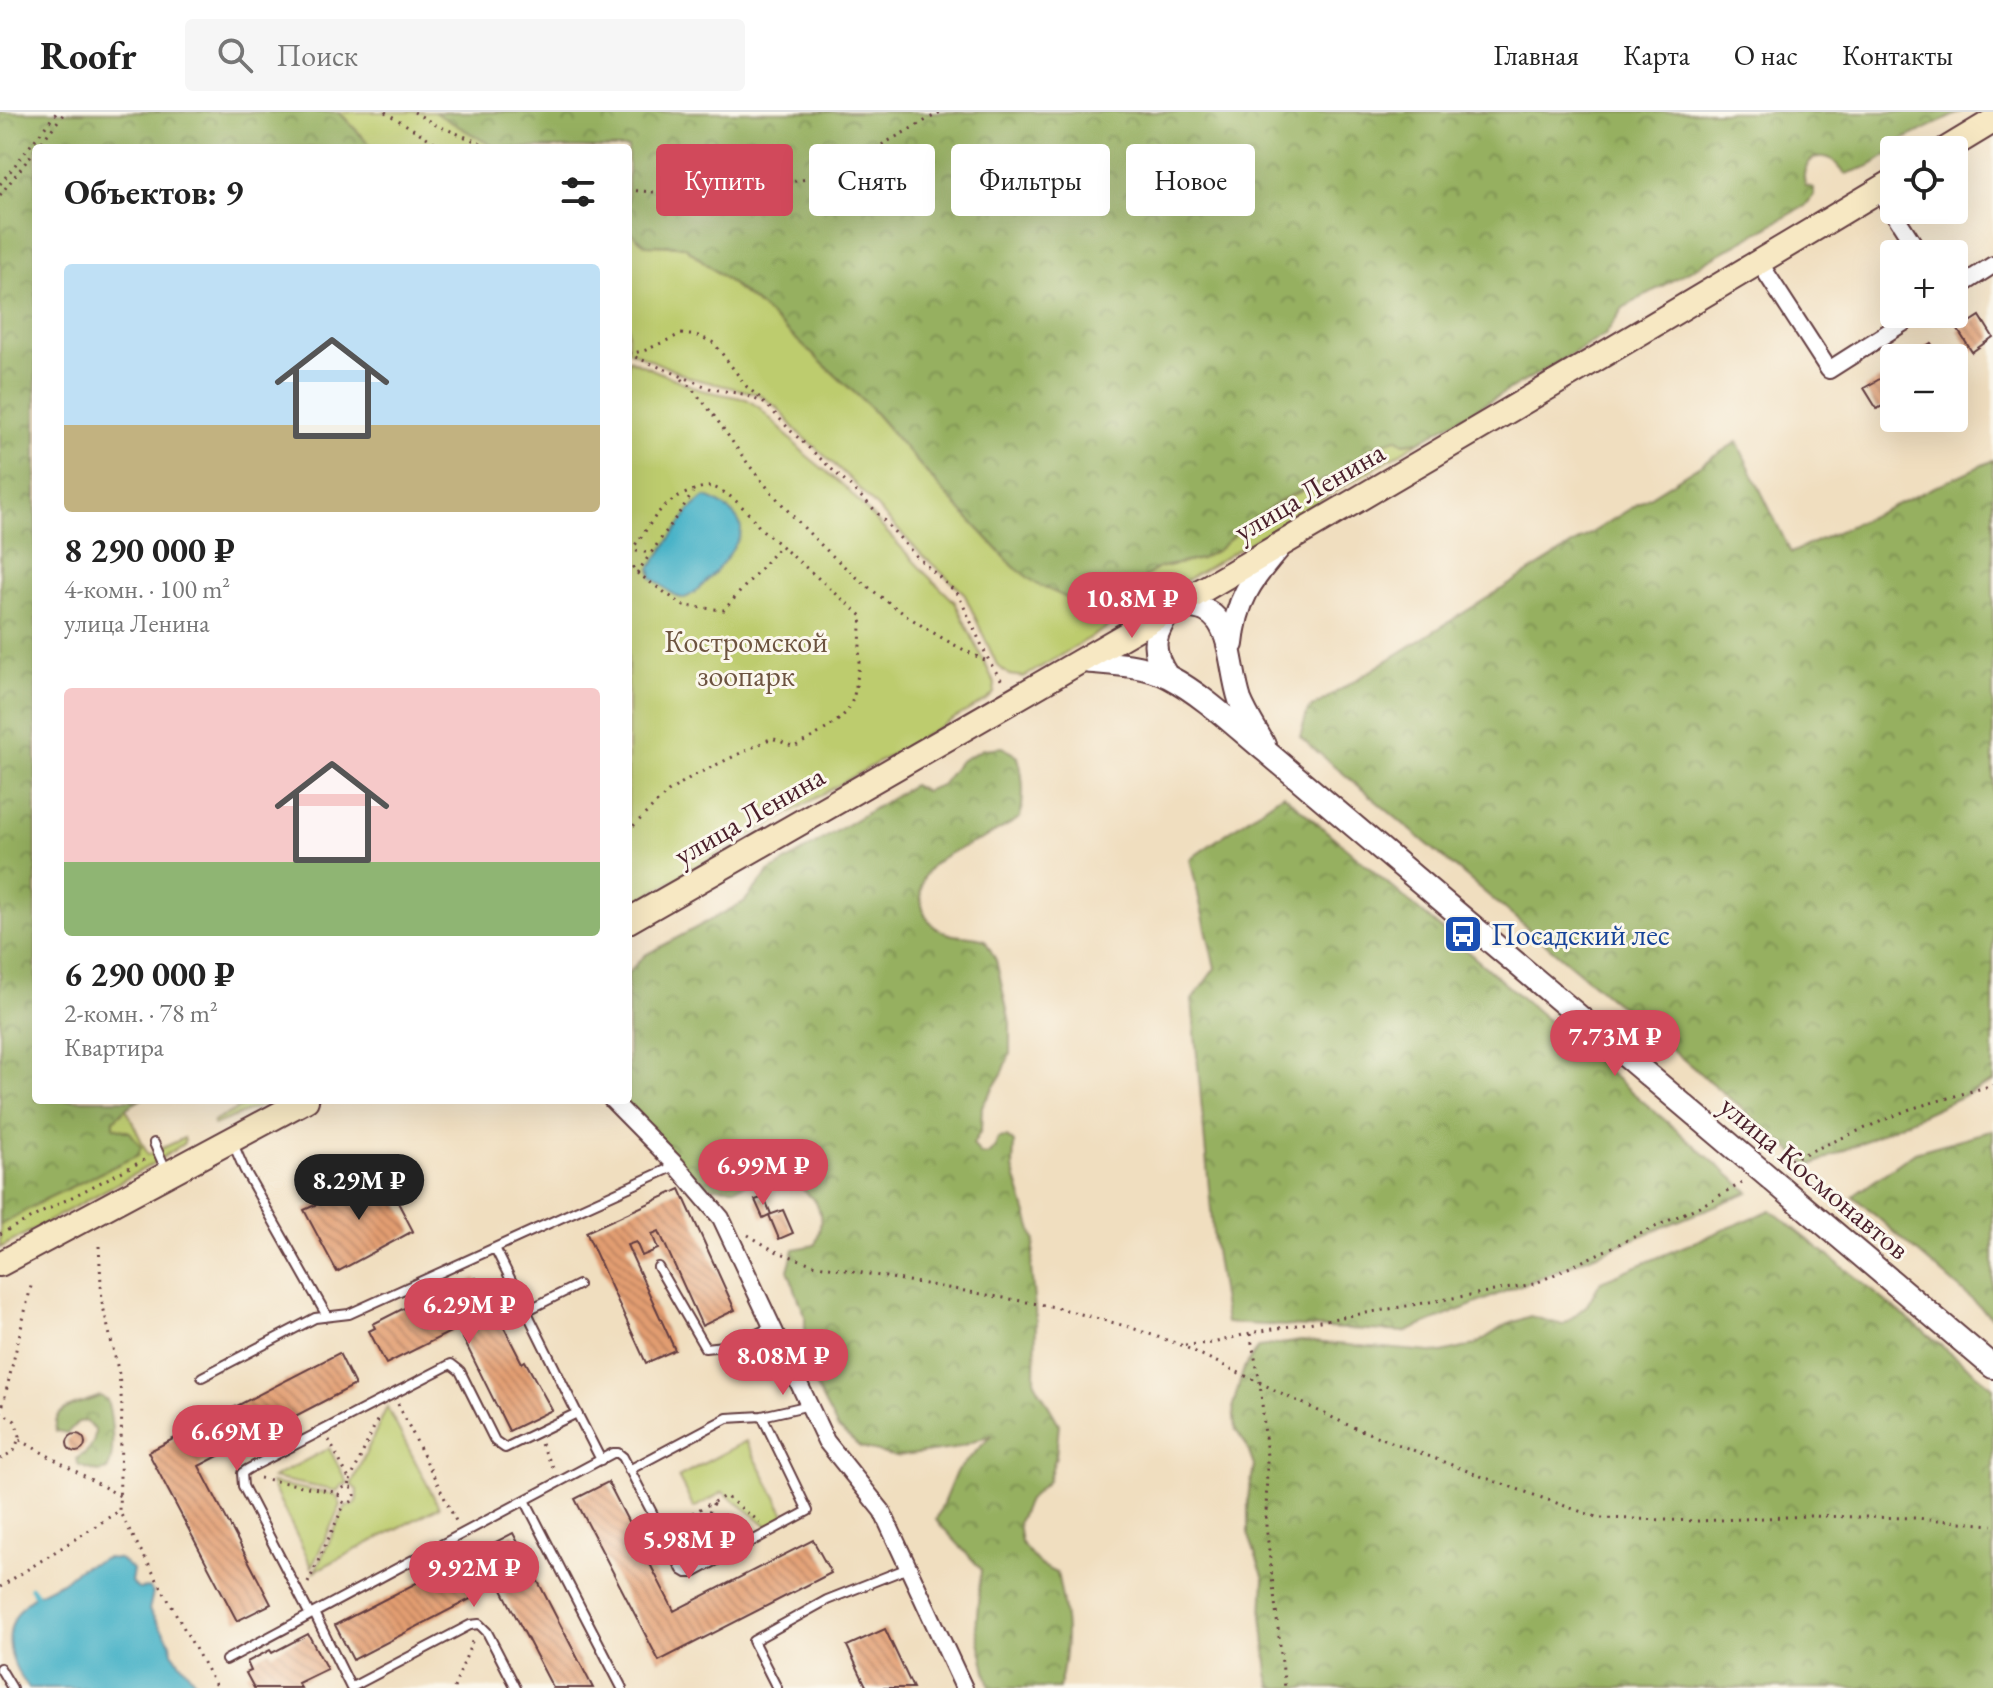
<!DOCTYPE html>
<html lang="ru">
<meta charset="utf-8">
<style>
:root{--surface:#fff;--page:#f6f6f6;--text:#222;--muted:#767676;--line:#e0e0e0;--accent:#d1495b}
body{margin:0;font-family:"EB Garamond",serif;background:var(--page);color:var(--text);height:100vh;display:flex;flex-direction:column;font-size:30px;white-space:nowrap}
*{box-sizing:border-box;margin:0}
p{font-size:26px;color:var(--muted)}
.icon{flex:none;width:44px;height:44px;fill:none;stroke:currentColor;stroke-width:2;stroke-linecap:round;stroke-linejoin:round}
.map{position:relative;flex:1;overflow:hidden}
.drawer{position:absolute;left:32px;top:32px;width:600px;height:960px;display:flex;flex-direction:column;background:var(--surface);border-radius:8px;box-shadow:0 8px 32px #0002}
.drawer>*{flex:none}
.hud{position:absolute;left:656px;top:32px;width:760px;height:72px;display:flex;gap:16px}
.fabs{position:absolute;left:1880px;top:24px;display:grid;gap:16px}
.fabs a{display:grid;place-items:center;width:88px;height:88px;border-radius:8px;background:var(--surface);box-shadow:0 8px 32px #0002;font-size:40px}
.price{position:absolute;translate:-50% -68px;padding:0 18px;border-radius:28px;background:var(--accent);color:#fff;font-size:26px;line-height:52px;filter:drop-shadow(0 2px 4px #0008)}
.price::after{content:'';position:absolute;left:50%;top:48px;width:24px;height:18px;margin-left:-12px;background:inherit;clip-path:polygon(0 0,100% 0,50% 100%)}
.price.active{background:#222;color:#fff}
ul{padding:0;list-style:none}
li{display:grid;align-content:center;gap:16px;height:424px;padding:0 32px}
li span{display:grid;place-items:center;height:248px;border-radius:8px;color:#555}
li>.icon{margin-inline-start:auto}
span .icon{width:144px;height:144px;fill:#fffc;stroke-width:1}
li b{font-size:34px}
h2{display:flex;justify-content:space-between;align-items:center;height:96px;padding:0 32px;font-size:34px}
.tag{padding:0 28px;border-radius:8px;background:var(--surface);box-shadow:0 8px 32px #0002;font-size:28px;line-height:72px}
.tag.active{background:var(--accent);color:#fff}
header{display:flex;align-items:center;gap:48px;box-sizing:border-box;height:112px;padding:0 40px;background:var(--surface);border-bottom:2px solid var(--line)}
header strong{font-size:38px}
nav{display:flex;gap:44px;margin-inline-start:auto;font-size:28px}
.search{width:560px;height:72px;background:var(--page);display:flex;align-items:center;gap:20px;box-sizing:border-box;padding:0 28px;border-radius:8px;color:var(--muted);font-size:30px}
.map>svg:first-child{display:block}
.green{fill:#bdcc6e;stroke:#84764c;stroke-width:2}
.forest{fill:url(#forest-crowns);stroke:#706846;stroke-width:2}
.water{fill:#4ab3c8;stroke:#4a697a;stroke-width:2}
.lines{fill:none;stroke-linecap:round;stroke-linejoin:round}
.stream{stroke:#4ab3c8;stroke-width:5}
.building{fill:url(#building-back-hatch)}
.service-casing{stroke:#633c41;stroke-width:12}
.minor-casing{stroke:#633c41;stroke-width:20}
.tertiary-casing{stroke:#633c41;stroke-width:26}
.secondary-casing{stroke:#633c41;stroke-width:28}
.path{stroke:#633c41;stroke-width:3;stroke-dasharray:2 6;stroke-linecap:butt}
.service{stroke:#fff;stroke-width:8}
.minor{stroke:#fff;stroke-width:16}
.tertiary{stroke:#fff;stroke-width:22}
.secondary{stroke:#f7e8c3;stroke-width:24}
.labels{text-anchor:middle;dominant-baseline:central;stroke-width:6;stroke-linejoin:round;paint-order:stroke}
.street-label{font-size:30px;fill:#4a1f2b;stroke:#fbf7ec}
.park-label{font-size:30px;fill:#6c533f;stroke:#fbf7ec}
.transit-label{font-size:30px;fill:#164399;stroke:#fbf7ec;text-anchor:start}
</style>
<header>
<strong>Roofr</strong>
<div class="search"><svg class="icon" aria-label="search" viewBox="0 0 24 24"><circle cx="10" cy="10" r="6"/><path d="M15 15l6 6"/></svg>Поиск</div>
<nav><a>Главная</a><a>Карта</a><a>О нас</a><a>Контакты</a></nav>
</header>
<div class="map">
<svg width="1993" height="1576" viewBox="0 0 1993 1576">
<defs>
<pattern id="forest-crowns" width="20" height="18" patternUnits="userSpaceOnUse" patternTransform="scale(2)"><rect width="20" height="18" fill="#96b061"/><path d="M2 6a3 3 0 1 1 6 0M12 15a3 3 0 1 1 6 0" fill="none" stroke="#7c8f50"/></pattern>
<pattern id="building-back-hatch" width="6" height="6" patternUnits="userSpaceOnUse" patternTransform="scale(2)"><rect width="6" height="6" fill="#e29d71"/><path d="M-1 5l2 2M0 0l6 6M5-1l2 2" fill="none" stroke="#b97f5d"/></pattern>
</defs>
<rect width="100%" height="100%" fill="#fbf7ec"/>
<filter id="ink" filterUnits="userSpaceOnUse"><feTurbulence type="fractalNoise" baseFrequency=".0125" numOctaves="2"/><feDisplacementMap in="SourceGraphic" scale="16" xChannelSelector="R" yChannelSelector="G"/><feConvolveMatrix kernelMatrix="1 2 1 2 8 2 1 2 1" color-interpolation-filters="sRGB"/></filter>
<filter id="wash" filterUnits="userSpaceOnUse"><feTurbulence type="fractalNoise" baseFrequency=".006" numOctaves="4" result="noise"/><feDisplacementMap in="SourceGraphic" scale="32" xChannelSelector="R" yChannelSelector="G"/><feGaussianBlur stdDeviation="1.8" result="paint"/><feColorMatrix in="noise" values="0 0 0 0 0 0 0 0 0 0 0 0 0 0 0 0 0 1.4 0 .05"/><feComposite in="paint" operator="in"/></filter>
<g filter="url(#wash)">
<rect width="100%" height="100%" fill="#f0debf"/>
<!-- green -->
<path class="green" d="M339,0h95l62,36h-123z
M628,118l18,15 38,1 78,62 106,97 71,82 75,80 84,32 42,-12 5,-10 13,-9 43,-9 18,-10 28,-26 37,-24 62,-29 23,-21 27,-11 8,5 16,-2 -396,236 -15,-2 -12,-10 -33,-72 -46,-42 -70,-74 -52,-47 -18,-22 -20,-14 -67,-16 -63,-28z
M628,247l73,31 45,9 14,9 46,47 39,32 78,84 32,31 40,82 -1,9 -6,6 -360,207z
M140,988l-14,8 22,47 36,-17 1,3 -2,3 -32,21 -151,83v-23l46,-26 73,-69 -5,-3v-7l12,-12z
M253,988h22l-61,25 -1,-3z
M387,1295l52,100 -124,64 31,-65 7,-1 4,-5v-10l-6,-5z
M746,1329l41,77 -18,9 -46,-35 -29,16 -16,-31z
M329,1336l19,36 -6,1 -5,6 -65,-13z
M271,1371l65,12 5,10 -29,62z"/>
<!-- forest -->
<path class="forest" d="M0,0h339l34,36h-337v952h104l-14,8 -12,12v7l16,5 11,15 -3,8 -92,44 -46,26z
M434,0h1527l-57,27 -15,15 -19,12 -24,8c-7,-5 -12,-17 -22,-17 -16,-2 -24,16 -18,29l8,2v7l-9,11 -182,102 -18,27 -185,106 -16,2 -8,-5 -27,11 -23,21 -62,29 -37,24 -28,26 -18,10 -43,9 -13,9 -13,19 -13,5 -7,-7 -14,5 -31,-1 -29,-13 -24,-18 -75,-80 -71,-82 -106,-97 -78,-62 -38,-1 -18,-15v-82h-132z
M1737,330l54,111 202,-93v622l-183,84 -510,-429 8,-27z
M1003,635l15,10c6,21 7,39 2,61 -12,7 -25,15 -38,21 -26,11 -66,23 -61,59 1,12 6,25 17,31 15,10 31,5 47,11l11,20 14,63v31l-7,18 -21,34 -1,24 -8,14 7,10 7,1 8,-7 3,-10 9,-1 7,6 -1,25 22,73 -4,27 5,52 -1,62 24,42 -3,32 -8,25 -20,19 -10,22 3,21 19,22 17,8c10,46 13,68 2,115h-69l-14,-60 5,-59 -45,-49 20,-48 36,-37 -39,14 -58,8 -35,-10 -23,-20 -32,-61v-50l-17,-46 6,-21 21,-4c14,-38 1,-45 -27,-67l-34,3 -19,7 -24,-1 -37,-28 -59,-59h13v-127l17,-18 99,-53 25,-30 144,-87 11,6 17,-6 19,-24 23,-12z
M1283,682l466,398 -343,140 -180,-9 -12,-79 -22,-244 23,-32 -25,-109z
M1993,1018v188l-140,-122 62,-44z
M1771,1098l222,177v301h-721l-4,-14 -6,-59 2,-36 -16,-46v-35l6,-32 -7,-20 -12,-17 -2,-24 11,-37 15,-21 42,-6 141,12 33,-8 29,-19 26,-10 33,9 24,-20 14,-24z
M100,1284l7,4c5,17 9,56 0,70l-9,2 -19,-6 -3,-7c13,-8 19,-13 19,-30l-9,-8 -8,1 -11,11 -11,-2c-4,-27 26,-26 44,-35z"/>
<!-- water -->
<path class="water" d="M705,385c12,3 37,19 36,33 0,15 -42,65 -57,68 -9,1 -24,-15 -32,-20l-2,-10 41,-59z
M106,1446l13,1 14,11 -2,12 7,7 11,-1 4,5 -4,17 22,33 1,9 28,36h-171c-23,-28 -29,-62 0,-88 10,-8 22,-12 33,-18 5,-3 9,-8 15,-12 8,-5 19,-8 29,-12z"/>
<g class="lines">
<!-- stream -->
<path class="stream" d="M31,1476l10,13"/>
</g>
<g id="blocks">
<!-- building -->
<path class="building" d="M1980,204l13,21 -21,15 -14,-22z
M1931,231l8,15h-32z
M1885,264l9,14v10l-17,9 -13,-21z
M383,1062l30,57 -76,41 -33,-62z
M680,1077l55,121 -33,16 -43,-95 -7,3 6,15 -16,7 -6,-14 -9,3 48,105 -29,13 -60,-131z
M764,1085l7,17 -8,4 -8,-18z
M783,1098l10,23 -14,6 -10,-24z
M476,1166l7,15 8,-4 13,26 -5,3 23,45 3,-2 27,49 -43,21 -51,-103 -72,36 -17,-33 6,-3 -2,-4 47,-24 3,4z
M339,1241l16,32 -156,81 72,138 -34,17 -89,-169z
M67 1331a9 9 0 1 1 18 0a9 9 0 1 1-18 0Z
M608,1370l66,129 139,-71 18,33 -172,88 -84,-162z
M513,1421l80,155h-40l-54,-104 -146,76 -18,-35z
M885,1517l28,59h-46l-20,-42z
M308,1522l19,35 -29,14 3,5h-47l-8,-15 5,-2 -4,-9 23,-12 2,3z"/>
</g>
</g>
<g filter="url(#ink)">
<use href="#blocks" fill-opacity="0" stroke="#633c41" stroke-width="2"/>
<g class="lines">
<defs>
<path id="service" d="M232,1029l12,28 83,147
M154,1031l13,29
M658,1155l47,81 28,-3 39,-18
M526,1199l52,-26
M202,1265l113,-59 34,-4 326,-148
M577,1301l24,47
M629,1358l98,-52 35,-2 48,-11
M525,1388l88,-47h5l5,4 59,113 5,3h6l115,-62 -46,-95
M314,1501l37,75
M310,1503l-67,-129 -1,-13 6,-4 203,-105 9,7 35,70 10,7 72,-35 -82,-165
M226,1548l299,-160 97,188
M0,1556l12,20
M352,1575l118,-62 9,-1 8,8 29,56
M777,1576l-24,-47 74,-41 81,-32"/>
<path id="minor" d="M1879,78l41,64
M1759,150l70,108 88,-56
M1954,178l39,-25
M612,988l64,65 45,53 105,223 56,70 82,177"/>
<path id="tertiary" d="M1232,532c4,-43 18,-63 46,-95
M1083,549c29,3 60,3 86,16 36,19 68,51 99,76l725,614
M1167,564c-18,-27 -14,-43 6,-68 63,-11 53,50 67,92 6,15 16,30 24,45"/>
<path id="secondary" d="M1945,38l48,-29
M628,809c425,-242 847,-488 1266,-740
M0,1152l306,-164"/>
</defs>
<!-- service casing -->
<use href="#service" class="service-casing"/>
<!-- minor casing -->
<use href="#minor" class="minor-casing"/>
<!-- tertiary casing -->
<use href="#tertiary" class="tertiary-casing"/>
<!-- secondary casing -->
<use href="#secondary" class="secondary-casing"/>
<!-- path -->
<path class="path" d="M385,0l59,36
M414,0l20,12 58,24
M37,36l28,-36
M0,72l57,-72
M628,78l86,7 113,-22 114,-63
M0,83l36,-46
M628,242l84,35 31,5 23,10 26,28 78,73 46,51 42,38 31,67 13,20
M629,242l17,-4 35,-16 18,2 15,7 33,44 17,14
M682,267c32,30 51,68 79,101 62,74 137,141 226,181
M628,435l7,-2c11,-13 18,-29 31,-40 8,-7 34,-20 45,-18 17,3 39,26 48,40l103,89c-3,24 -1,76 -15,95 -13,16 -35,26 -53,36l-22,-9 -81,39 -23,15 -40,39
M628,438l23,3 42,-60
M628,448l9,13 14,-20
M637,461l47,33 40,4 57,-65
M1783,1051l127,-54 83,-24
M0,1122l146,-75
M748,1123l27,16 37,13 243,43 74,20 52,18 169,81 133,51 116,41 99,3 111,-5 107,2 77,7
M99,1134l3,56 17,72 3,32 -3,105 98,177
M1250,1222l10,48 7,75 -1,68 19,163
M1185,1233l28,-2 37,-10 284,-49 172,-81 38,-21
M398,1292l59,119
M1,1301l31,-131
M20,1328l100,56
M329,1328l21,41 -1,6
M541,1332l13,25
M0,1347l14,-8 6,-15 -5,-15 -12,-8
M260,1366l79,15
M350,1369l29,-65
M339 1383a8 8 0 1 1 16 0a8 8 0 1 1-16 0Z
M671,1412l54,-28 35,26
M689,1444l25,-54
M308,1471l37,-80
M0,1475l119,-76
M454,1576l19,-49"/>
<!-- service -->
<use href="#service" class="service"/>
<!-- minor -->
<use href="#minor" class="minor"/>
<!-- tertiary -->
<use href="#tertiary" class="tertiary"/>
<!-- secondary -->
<use href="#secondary" class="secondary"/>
</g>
</g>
<!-- icons -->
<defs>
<symbol id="bus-square" viewBox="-11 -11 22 22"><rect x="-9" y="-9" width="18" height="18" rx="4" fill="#1a4fb4" stroke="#fbf7ec"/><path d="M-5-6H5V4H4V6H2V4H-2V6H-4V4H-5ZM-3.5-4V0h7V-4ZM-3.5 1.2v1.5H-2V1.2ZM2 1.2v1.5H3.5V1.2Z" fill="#fff"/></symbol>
</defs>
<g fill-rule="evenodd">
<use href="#bus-square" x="1441" y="800" width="44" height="44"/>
</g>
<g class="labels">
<!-- street labels -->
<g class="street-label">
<text transform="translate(1309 379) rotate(-30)">улица Ленина</text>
<text transform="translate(749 703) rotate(-30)">улица Ленина</text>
<text transform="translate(1815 1065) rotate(40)">улица Космонавтов</text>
</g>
<!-- park labels -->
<g class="park-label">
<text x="746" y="529">Костромской<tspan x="746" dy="34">зоопарк</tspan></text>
</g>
<!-- transit labels -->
<g class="transit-label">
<text x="1491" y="822">Посадский лес</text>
</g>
</g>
</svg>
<div class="fabs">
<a><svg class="icon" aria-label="locate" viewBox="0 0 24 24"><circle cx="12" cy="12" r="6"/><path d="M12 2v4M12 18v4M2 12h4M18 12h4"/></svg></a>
<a>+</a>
<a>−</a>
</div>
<b class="price" style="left:1132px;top:528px">10.8M ₽</b>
<b class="price" style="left:1615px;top:966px">7.73M ₽</b>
<b class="price" style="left:763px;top:1095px">6.99M ₽</b>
<b class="price active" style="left:359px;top:1110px">8.29M ₽</b>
<b class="price" style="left:469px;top:1234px">6.29M ₽</b>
<b class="price" style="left:783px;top:1285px">8.08M ₽</b>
<b class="price" style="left:237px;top:1361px">6.69M ₽</b>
<b class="price" style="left:689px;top:1469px">5.98M ₽</b>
<b class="price" style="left:474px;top:1497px">9.92M ₽</b>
<div class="hud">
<a class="tag active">Купить</a>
<a class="tag">Снять</a>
<a class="tag">Фильтры</a>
<a class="tag">Новое</a>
</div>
<section class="drawer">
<h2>Объектов: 9<svg class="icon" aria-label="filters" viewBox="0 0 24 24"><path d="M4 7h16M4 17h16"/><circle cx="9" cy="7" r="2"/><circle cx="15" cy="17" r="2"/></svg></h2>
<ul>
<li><span style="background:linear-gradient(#bfe0f5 65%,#c2b280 0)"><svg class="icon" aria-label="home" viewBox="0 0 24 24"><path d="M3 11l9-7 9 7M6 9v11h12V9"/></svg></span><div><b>8 290 000 ₽</b><p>4-комн. · 100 m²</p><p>улица Ленина</p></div></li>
<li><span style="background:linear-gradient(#f6c9c9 70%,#8fb573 0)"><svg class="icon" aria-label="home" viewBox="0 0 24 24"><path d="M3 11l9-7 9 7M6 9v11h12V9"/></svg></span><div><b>6 290 000 ₽</b><p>2-комн. · 78 m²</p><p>Квартира</p></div></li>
</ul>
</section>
</div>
